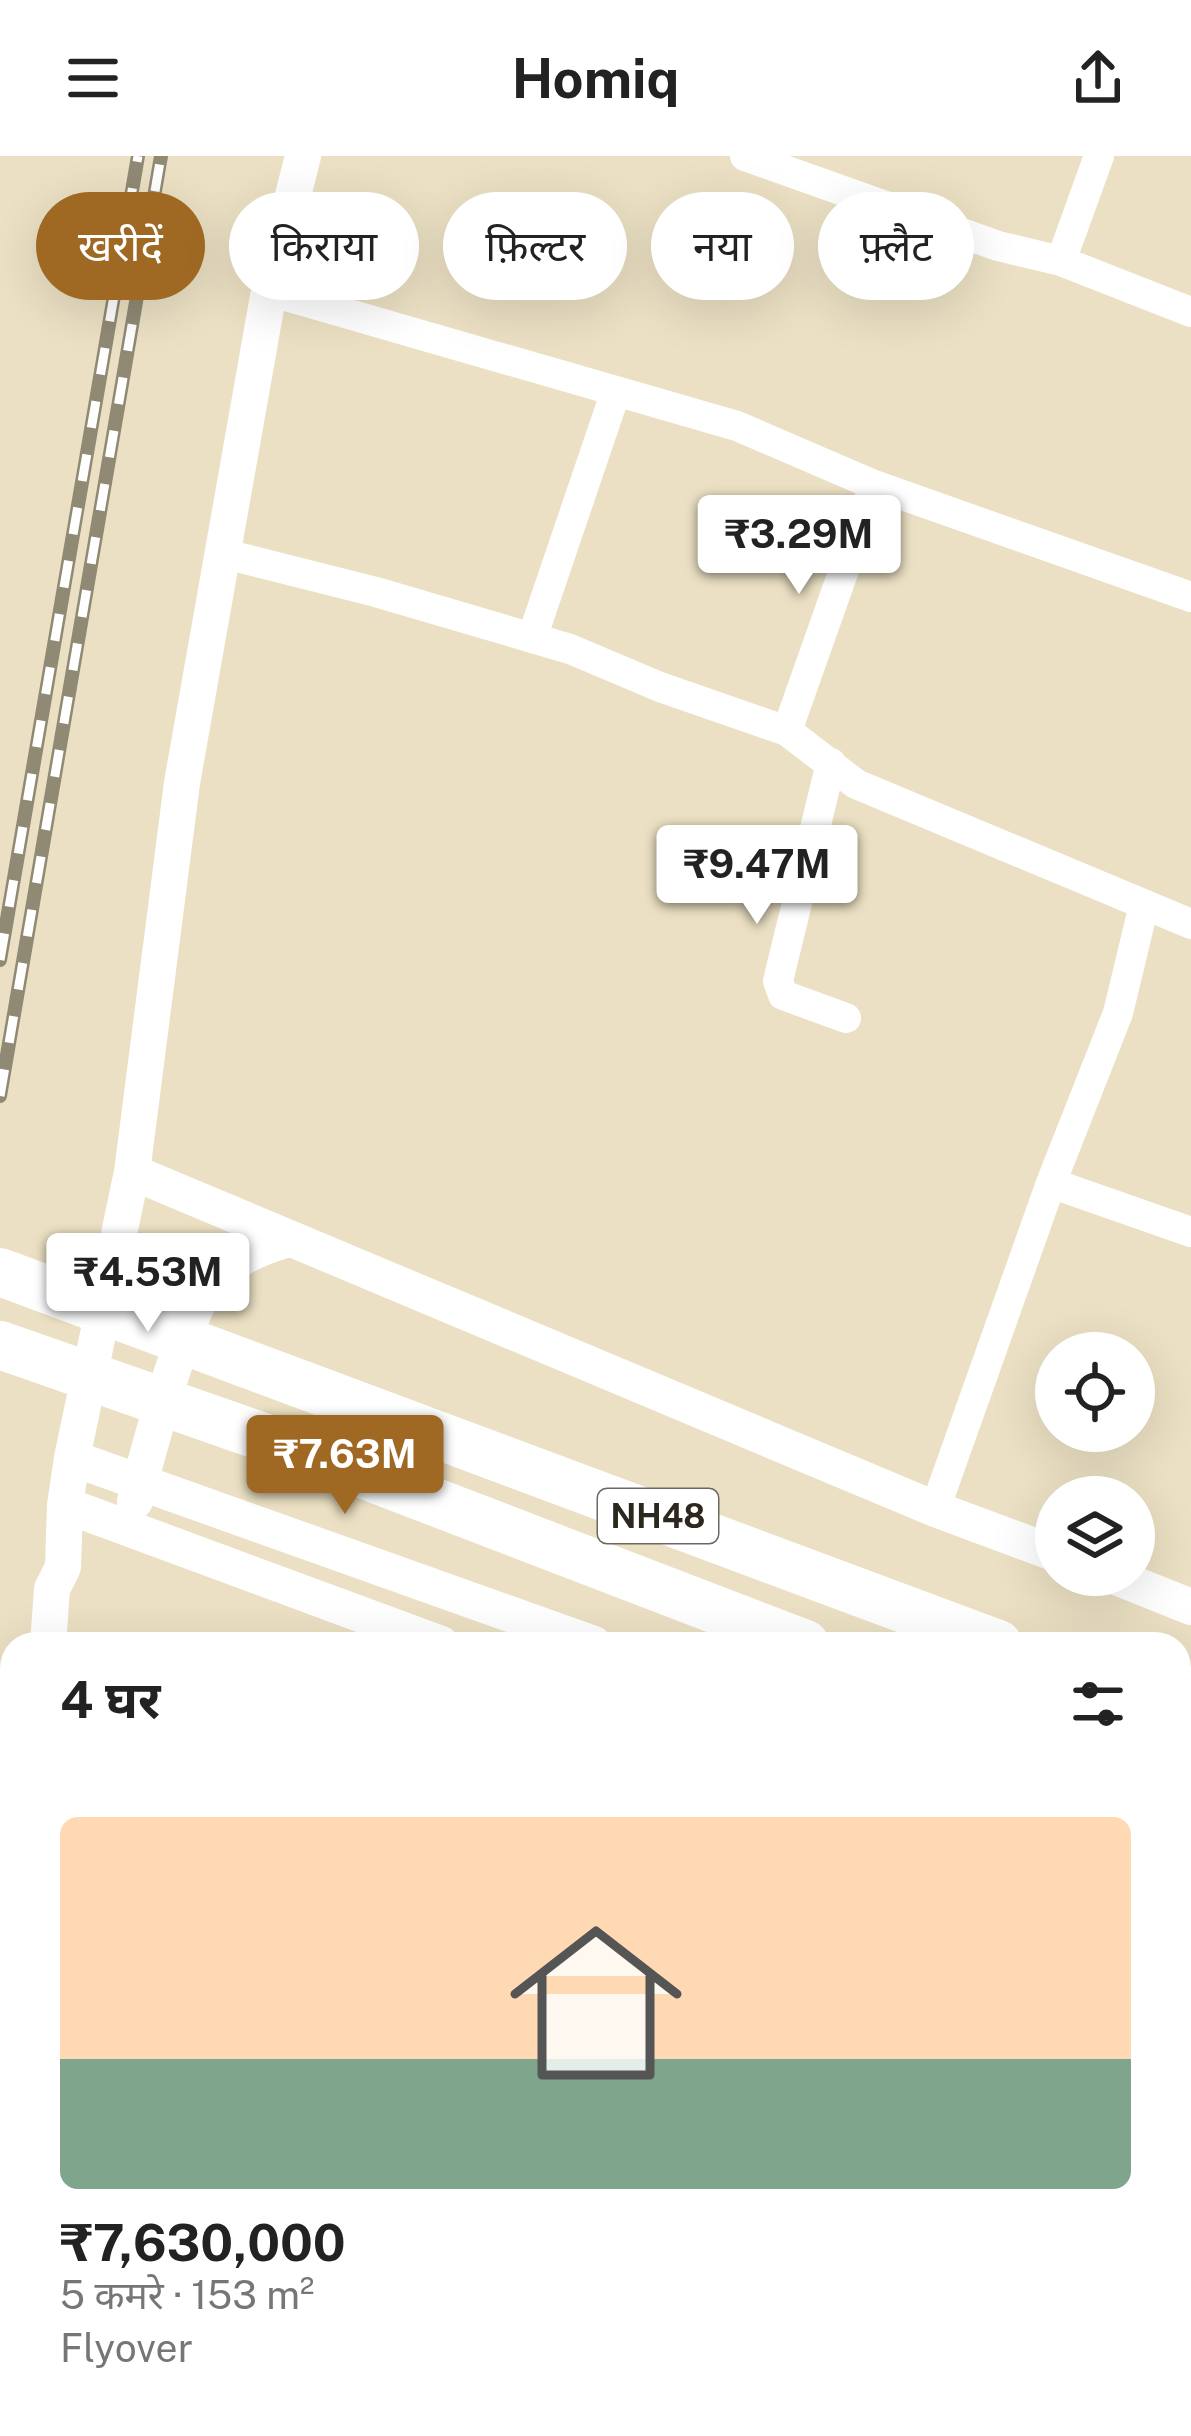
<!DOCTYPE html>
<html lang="hi">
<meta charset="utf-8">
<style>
:root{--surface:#fff;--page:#f2f2f2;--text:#222;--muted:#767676;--line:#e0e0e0;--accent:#9f6923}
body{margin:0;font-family:"Public Sans","Noto Sans Devanagari",sans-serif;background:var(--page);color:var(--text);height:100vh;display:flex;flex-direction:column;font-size:45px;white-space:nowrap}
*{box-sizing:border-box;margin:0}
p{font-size:39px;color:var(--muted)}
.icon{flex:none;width:66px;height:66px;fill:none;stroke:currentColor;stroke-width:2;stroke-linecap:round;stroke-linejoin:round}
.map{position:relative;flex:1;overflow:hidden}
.sheet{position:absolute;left:0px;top:1476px;width:1191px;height:804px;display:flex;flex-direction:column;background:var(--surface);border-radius:36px 36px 0 0;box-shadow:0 12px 48px #0002}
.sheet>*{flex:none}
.banner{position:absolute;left:36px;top:36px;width:1119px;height:108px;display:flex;gap:24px}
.buttons{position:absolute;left:1035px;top:1176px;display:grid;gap:24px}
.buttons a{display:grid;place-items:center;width:120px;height:120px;border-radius:50%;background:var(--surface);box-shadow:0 12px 48px #0002;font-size:60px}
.price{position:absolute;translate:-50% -102px;padding:0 27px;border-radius:12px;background:#fff;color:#222;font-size:39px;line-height:78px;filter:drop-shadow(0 3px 6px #0008)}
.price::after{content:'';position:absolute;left:50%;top:72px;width:36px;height:27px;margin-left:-18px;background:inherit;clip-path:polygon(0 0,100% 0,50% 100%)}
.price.selected{background:var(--accent);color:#fff}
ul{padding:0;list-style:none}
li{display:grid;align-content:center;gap:24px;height:636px;padding:0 60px}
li+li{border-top:3px solid var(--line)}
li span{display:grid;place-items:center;height:372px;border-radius:18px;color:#555}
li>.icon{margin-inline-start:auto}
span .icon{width:216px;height:216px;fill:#fffc;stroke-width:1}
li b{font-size:51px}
h2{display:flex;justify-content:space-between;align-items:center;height:144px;padding:0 60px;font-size:51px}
.pill{padding:0 42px;border-radius:54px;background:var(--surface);box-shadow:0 12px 48px #0002;font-size:42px;line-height:108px}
.pill.selected{background:var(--accent);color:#fff}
header{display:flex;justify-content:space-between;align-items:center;height:156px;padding:0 60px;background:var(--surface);font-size:54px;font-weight:700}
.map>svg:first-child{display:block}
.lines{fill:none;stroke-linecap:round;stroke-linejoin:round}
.minor{stroke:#fff;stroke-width:30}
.tertiary{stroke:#fff;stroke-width:36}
.trunk{stroke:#fff;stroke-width:48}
.rail-casing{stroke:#908974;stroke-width:14}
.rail{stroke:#fff;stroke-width:9;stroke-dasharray:27;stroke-linecap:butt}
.labels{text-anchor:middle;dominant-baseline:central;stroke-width:12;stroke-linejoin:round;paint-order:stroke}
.shield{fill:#fff;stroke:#6b6861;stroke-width:3}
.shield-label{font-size:33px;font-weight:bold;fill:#2c281d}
</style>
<header><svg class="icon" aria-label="menu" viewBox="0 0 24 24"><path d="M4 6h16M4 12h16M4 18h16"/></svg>Homiq<svg class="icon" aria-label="share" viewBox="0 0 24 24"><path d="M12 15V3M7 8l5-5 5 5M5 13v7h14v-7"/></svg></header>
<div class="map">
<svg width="1191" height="2280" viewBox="0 0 1191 2280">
<rect width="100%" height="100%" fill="#ebe0c3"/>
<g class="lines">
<!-- minor -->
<path class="minor" d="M745,0l253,90 63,15 130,51
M1061,105l38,-105
M269,135l468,135 137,59 317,112
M225,398l151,38 194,57 90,38 127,44 69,53 335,140
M532,482l84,-247
M787,575l87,-246
M831,607l-53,218 5,14 63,23
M1051,1027l140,49
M935,1353l116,-326 67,-170 26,-108
M1179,2014l12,4
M1061,2268l37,12
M35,2280l10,-12
M465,2280l9,-12
M608,2280l9,-12
M962,2280l8,-12"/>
<!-- tertiary -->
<path class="tertiary" d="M132,1016l803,337 121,45
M72,1302l522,186
M135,1345c12,-44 50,-193 78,-221 21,-21 45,-32 73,-40
M65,1349l376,139
M1111,1419l80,32
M48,1488l4,-55 11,-22 2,-62 7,-47 60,-286 50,-389 87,-492 34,-135
M1179,1702l12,5
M0,2091l12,-102
M509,2280l10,-12
M567,2280l10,-12"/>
<!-- trunk -->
<path class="trunk" d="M0,1116l998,372
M0,1189l289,101 516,198
M1179,1556l12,5
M1179,1632l12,5"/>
<defs>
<path id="rail" d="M0,804l138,-804
M0,940l161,-940"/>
</defs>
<!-- rail casing -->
<use href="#rail" class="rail-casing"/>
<!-- rail -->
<use href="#rail" class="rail"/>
</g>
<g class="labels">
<!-- shield labels -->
<rect class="shield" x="598" y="1333" width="120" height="54" rx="9"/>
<g class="shield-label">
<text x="658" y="1360">NH48</text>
</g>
</g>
</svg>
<div class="buttons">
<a><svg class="icon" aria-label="locate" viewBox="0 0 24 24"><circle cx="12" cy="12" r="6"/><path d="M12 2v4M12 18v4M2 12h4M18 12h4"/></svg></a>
<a><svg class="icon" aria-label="layers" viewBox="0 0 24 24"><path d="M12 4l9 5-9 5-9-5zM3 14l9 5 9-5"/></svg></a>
</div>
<b class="price" style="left:799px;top:441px">₹3.29M</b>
<b class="price" style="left:757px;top:771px">₹9.47M</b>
<b class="price" style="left:148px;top:1179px">₹4.53M</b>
<b class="price selected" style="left:345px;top:1361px">₹7.63M</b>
<div class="banner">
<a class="pill selected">खरीदें</a>
<a class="pill">किराया</a>
<a class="pill">फ़िल्टर</a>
<a class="pill">नया</a>
<a class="pill">फ़्लैट</a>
</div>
<section class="sheet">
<h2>4 घर<svg class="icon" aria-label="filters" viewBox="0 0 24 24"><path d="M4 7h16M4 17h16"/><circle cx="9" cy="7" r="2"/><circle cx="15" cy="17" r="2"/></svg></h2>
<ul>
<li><span style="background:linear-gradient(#ffd9b3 65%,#7fa58c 0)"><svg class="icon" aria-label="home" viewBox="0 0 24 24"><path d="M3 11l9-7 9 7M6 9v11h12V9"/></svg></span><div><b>₹7,630,000</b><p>5 कमरे · 153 m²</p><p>Flyover</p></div></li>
</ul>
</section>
</div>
